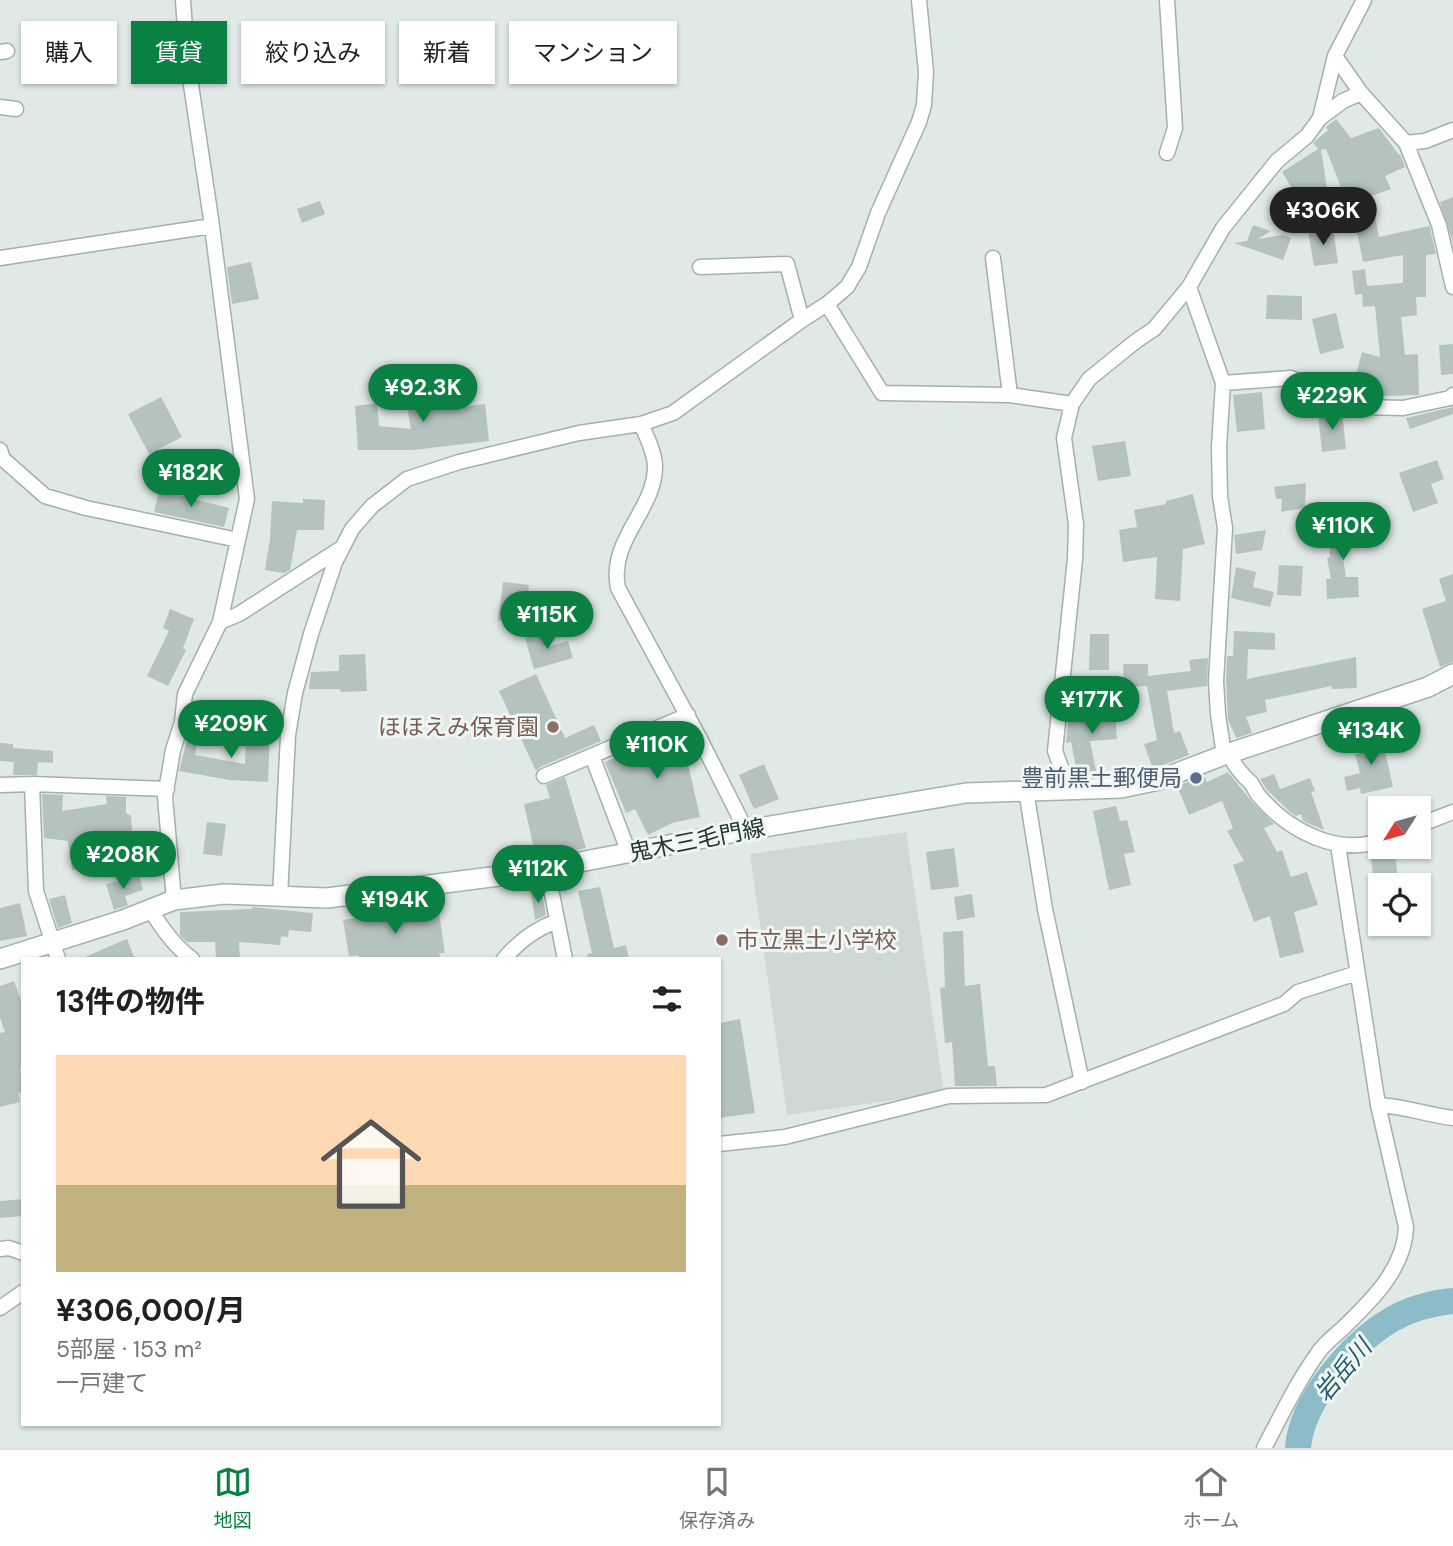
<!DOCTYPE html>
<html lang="ja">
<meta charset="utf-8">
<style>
:root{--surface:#fff;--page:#f2f2f2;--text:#202124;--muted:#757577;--line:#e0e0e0;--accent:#0b8043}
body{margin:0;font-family:"DM Sans","Noto Sans JP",sans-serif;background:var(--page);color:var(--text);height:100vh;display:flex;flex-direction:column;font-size:26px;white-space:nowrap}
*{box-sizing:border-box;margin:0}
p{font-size:23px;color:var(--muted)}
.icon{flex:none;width:38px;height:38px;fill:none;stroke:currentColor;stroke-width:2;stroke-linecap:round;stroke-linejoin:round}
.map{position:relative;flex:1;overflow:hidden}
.sheet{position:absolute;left:21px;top:957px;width:700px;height:469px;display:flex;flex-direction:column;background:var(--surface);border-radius:0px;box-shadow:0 2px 5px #0004}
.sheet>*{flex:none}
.top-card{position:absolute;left:21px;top:21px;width:700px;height:63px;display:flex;gap:14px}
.needle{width:46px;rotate:233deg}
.tools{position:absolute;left:1368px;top:796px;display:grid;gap:14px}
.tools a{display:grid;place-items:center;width:63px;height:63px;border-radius:0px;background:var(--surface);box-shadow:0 2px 5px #0004;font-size:35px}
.price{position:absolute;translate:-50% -60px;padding:0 16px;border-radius:24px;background:var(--accent);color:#fff;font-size:23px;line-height:46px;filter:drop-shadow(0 2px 4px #0008)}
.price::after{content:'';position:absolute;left:50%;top:42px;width:21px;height:16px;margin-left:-10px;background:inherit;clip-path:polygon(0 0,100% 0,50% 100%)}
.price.on{background:#222;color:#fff}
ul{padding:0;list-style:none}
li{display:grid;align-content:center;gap:14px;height:371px;padding:0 35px}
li+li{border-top:2px solid var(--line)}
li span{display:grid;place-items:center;height:217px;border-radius:0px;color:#555}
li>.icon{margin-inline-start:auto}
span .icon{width:126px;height:126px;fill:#fffc;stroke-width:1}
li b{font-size:30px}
h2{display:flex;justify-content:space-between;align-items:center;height:84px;padding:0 35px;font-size:30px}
.chip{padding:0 24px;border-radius:0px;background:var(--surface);box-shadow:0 2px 5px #0004;font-size:24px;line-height:63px}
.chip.on{background:var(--accent);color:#fff}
.menu{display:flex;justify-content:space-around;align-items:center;height:98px;border-top:2px solid var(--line);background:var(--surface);font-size:19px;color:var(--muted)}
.menu a{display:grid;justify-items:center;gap:4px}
.menu .on{color:var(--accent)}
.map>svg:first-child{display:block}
.built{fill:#ced8d4}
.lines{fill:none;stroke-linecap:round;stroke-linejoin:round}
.river{stroke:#8dbcc9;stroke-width:26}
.building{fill:#b5c3be}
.street-casing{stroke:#a3b0ac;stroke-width:17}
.secondary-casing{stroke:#a0b3ad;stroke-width:22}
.street{stroke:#fff;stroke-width:14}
.secondary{stroke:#fff;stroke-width:19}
.education-dot{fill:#8d6e63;stroke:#f0f6f3;stroke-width:2.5}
.service-dot{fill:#5c6f8a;stroke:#f0f6f3;stroke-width:2.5}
.labels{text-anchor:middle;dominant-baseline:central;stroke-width:6;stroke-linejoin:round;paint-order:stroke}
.education-label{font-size:23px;fill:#785e54;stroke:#f0f6f3;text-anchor:end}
.service-label{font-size:23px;fill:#4e5e75;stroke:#f0f6f3;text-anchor:end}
.street-label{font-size:23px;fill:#223733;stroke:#f0f6f3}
.water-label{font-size:24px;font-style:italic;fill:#235c6c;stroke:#f0f6f3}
</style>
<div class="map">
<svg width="1453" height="1448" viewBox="0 0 1453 1448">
<rect width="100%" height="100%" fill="#e0e9e5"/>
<!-- built -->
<path class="built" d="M906,832l38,261 -157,22 -37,-261z"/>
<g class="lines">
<!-- river -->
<path class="river" d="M1298,1448c3,-46 54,-106 93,-128 19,-11 40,-17 62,-19"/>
</g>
<!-- building -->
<path class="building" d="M1336,119l15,19 28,-10 20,27 1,-1 5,13 -20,9 6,13 -20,7 8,41 50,-11 1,2 6,26 -10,1v42h-10l1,18 -16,2 4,38 13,-1 1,41 -38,1 -29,-7 10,-37 18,5 -5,-51 -12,1 -1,-13 -7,1 -3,-24 13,-2 2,17 36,-3v-28l-40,7 -10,-50 -2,1 -25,-64 -5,1 7,44 -23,15 -1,-9 -2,4 -20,-32 36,-23 -5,-6 15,-13 -2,-3z
M1453,197v46l-13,-41z
M320,201l5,13 -23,9 -5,-14z
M1253,225l18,6 -13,8 25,-4 8,3 -8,22 -49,-17 13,-2z
M1333,228l5,35 -24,3 -6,-35z
M251,262l8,37 -27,5 -5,-37z
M1267,295l35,1v24l-36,-1z
M1336,313l8,35 -24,6 -8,-35z
M1453,344v30l-12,1 -2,-30z
M440,385l4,24 41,-5 4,37 -75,9h-56l-3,-44 22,-3 2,23 32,3 -7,-39z
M1262,392l3,37 -28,3 -4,-37z
M161,397l21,40 -33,17 -21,-40z
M1453,407v7l-43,15 -4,-11z
M1342,411l4,38 -24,3 -4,-38z
M1125,441l6,35 -33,5 -6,-35z
M1437,460l7,19 -13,5 7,19 -25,9 -14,-39z
M1306,483l-1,25 -24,4 1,-13h-6l-2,-12z
M159,490l70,18 -5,19 -70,-15z
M1193,494l12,50 -22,5 -3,52 -25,-2 2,-42 -34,5 -4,-32 18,-3 -3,-17 32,-6v-3z
M303,499l22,1 -1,30h-27l-7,40 -6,3 -19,-3 5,-31 2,-38 31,2z
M1336,521l2,9 29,-1 1,15 -19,1 2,5 -9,1 4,26h12l1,20 -32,2 -1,-20h5l-4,-21 3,-1 -1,-35z
M1266,530l-4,20 -26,4 -2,-19z
M1279,565l24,1 -2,30 -24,-1z
M1236,567l20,5 -3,15 21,5 -4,15 -39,-9z
M1453,574v88l-13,5 -18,-58 24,-8 -7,-22z
M503,582l26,3 -5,39 -26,-4z
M170,609l24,10 -11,29 3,2 -18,36 -21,-10 22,-45 -6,-3z
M1234,631l41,2v17l-27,-1 -1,30 109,-22 1,31 -25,1v-3l-67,14 2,12 -21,5 6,16 -16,5 -8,-19 -2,-38 1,-25h6z
M546,632l4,14 18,-5 5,17 -39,11 -9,-31z
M1090,634h19v36h-20z
M365,654l2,37 -26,1 -1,-3h-31l2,-17 28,-1v-16z
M1208,658l-1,28 -40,5 7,42 6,-2 9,24 -36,14 -9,-25 13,-4 -10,-54 -23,1 -1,-23h25v12l43,-5 -2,-11z
M536,674l29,64 29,-13 7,16 -61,26 -4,4 -37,-80z
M1114,697l3,42 -27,2 7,34 -19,2 -7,-35 -5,1 2,-21 33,-2 -2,-22z
M683,728l16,31 -11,5 12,53 -28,6 -24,12 -13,-26 -9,4 -21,-51z
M246,729l24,2 -2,51 -38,-2 -51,-9 10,-39 10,2 -4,21 50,9z
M1380,729l13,58 -32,7 -1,-6 -13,3 -3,-14 16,-4 -5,-19 14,-3 -5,-19z
M0,743l13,1v4l40,3v12l-15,-1 -1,13h-24l1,-13 -14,-1z
M764,764l15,35 -25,10 -15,-34z
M1228,772l25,31 21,21 -10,4 13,24 5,-2 9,27 16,-5 11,33 -24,7 10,40 -24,6 -10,-42 -16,6 -21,-57 11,-4 -17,-30 6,-3 -11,-27 -33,14 -12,-29 27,-10 3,6z
M1274,774l6,15 30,-11 5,13 -4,1 13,38 -21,-9 -2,-7 -5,2 -6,-4 -23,-22 -7,-11z
M565,777l21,71 -50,10 -12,-54 26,-6 -4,-13z
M42,794l21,1 -1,16 45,-7 -1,-8 20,1v16l5,3 3,44 -62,10 -4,-29 -24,-3z
M1116,806l4,15 7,-1 8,32 -11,2 7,31 -22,5 -16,-79z
M207,822l19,2 -4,32 -19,-2z
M1387,847h7l5,39h-24l-5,-33z
M954,848l5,39 -28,3 -5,-38z
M139,875l4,15 -18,6 3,9 -14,5 -8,-26z
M600,887l14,61 12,-3 3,14h-41l-1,-5 5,-1 -14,-62z
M541,890l5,25 -11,5 -4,-28z
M972,894l3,23 -18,3 -3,-23z
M65,895l7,28 -14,5 -9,-29z
M20,903l7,33 -27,5v-33z
M399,906l2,13 38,-6 6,40h-6l2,6h-82l-1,-4 -9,1 -6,-36 35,-6 -1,-4z
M252,907l61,6 -2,19 -22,-2 -1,7 -7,-1 -1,9 -41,-3 1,17h-24l-1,-17h-28l-7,-7v-23l72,-3z
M963,931l2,55 15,-2 8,82h7l2,20h-42l-3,-44 -7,1 -5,-55 5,-1 -2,-55z
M127,939l8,20h-55z
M14,981l9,25v61l-3,1 3,24 -5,1 2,9 -20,5v-74l5,-1 -5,-14v-32z
M740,1019l15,94 -36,5v-95z
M23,1199v17l-23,2v-17z"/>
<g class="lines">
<defs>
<path id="street" d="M1167,0l8,128 -8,25
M1364,0l-29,56 26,37 45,50 33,82 14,62
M0,52l7,-1
M0,107l16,2
M1320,118l15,-62
M1406,143l19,-2 28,-11
M0,258l212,-32
M993,258l17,137
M700,267l87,-3 15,56
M1189,287l34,96 -4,64 1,49 5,32 -9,153 2,33 6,41
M827,304l55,89 128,2 62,9
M1223,383l68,-5 74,29 38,1 47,-10 3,-3
M641,424c6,13 13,27 14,41 1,45 -47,74 -37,123l81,149 47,93
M0,450l3,9 42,37 41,12 152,32
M220,622l19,-8 101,-65
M1229,753c5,13 12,21 22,30 3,4 5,10 9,14 28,33 78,60 121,43
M592,756l37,97
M544,776l144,-61
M0,785l32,-1
M1069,789l-14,-38 20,-192 1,-35 -12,-86 8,-34 17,-25 47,-38 18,-12 35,-42 34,-59 54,-67 30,-25 13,-18 23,-17 18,-8
M1026,790l19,119 37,173
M1419,825l34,-13
M547,869l18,90
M280,897l8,-162 7,-42 16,-59 24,-72 17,-33 20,-23 35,-27 52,-17 120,-29 62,-9 32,-11 129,-93 25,-16 20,-17 12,-20 19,-54 41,-91 5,-17 2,-33 -7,-72
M174,900l-9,-103 8,-47 9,-28 3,-28 35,-72 27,-123 -36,-280 -24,-161 -4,-58
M150,909c11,18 25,38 42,50
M58,959l-22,-68 -4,-107 135,5
M504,959c15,-18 31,-30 53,-38
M1378,1105c26,1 49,10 75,13
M719,1144l66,-7 164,-41 97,-1 238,-91 14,-12 59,-19
M0,1249l9,-1 14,5
M0,1308l23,-16
M1264,1448c17,-32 33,-66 54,-95 6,-9 15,-16 23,-23 29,-28 64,-61 65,-103l-28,-122 -40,-260"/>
<path id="secondary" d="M0,959l123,-39 51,-20 50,-6 103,4 196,-25 223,-43 220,-37 155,-5 38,-8 65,-25 204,-68 25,-13"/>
</defs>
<!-- street casing -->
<use href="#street" class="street-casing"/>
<!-- secondary casing -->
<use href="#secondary" class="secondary-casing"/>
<!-- street -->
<use href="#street" class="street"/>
<!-- secondary -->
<use href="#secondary" class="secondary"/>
</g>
<!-- markers -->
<g class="education-dot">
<circle cx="553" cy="727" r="7"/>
<circle cx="722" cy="940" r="7"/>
</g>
<circle class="service-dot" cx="1196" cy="778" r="7"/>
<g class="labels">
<!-- education labels -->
<g class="education-label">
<text x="539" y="727">ほほえみ保育園</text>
<text x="736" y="940" text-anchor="start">市立黒土小学校</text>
</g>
<!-- service labels -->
<g class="service-label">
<text x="1182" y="778">豊前黒土郵便局</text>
</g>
<!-- street labels -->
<g class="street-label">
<text transform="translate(697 840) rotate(-11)">鬼木三毛門線</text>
</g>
<!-- water labels -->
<g class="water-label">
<text transform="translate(1343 1370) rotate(-50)">岩岳川</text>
</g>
</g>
</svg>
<div class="tools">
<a><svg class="needle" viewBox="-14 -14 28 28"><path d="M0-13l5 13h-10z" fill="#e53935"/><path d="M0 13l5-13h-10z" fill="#757577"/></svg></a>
<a><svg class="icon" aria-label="locate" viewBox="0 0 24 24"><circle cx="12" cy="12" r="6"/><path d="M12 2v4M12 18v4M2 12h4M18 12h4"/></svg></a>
</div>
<b class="price on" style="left:1323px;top:247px">¥306K</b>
<b class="price" style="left:423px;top:424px">¥92.3K</b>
<b class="price" style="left:1332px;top:432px">¥229K</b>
<b class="price" style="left:191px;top:509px">¥182K</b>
<b class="price" style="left:1343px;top:562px">¥110K</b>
<b class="price" style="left:547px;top:651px">¥115K</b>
<b class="price" style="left:1092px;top:736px">¥177K</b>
<b class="price" style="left:231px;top:760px">¥209K</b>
<b class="price" style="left:1371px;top:767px">¥134K</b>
<b class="price" style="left:657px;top:781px">¥110K</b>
<b class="price" style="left:123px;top:891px">¥208K</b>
<b class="price" style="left:538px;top:905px">¥112K</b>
<b class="price" style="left:395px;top:936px">¥194K</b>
<div class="top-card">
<a class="chip">購入</a>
<a class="chip on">賃貸</a>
<a class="chip">絞り込み</a>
<a class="chip">新着</a>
<a class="chip">マンション</a>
</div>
<section class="sheet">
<h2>13件の物件<svg class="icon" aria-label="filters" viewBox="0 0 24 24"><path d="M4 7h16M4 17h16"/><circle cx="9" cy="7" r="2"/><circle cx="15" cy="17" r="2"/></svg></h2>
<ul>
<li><span style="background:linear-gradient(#ffd9b3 60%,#c2b280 0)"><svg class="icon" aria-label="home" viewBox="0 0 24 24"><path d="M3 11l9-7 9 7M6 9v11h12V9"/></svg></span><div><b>¥306,000/月</b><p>5部屋 · 153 m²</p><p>一戸建て</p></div></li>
</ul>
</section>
</div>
<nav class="menu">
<a class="on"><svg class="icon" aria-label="map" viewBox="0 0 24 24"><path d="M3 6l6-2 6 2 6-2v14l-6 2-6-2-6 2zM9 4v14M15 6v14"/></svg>地図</a>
<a><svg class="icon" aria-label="saved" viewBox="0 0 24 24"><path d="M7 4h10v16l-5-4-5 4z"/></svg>保存済み</a>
<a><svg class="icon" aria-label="home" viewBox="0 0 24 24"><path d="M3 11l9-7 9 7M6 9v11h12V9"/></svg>ホーム</a>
</nav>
